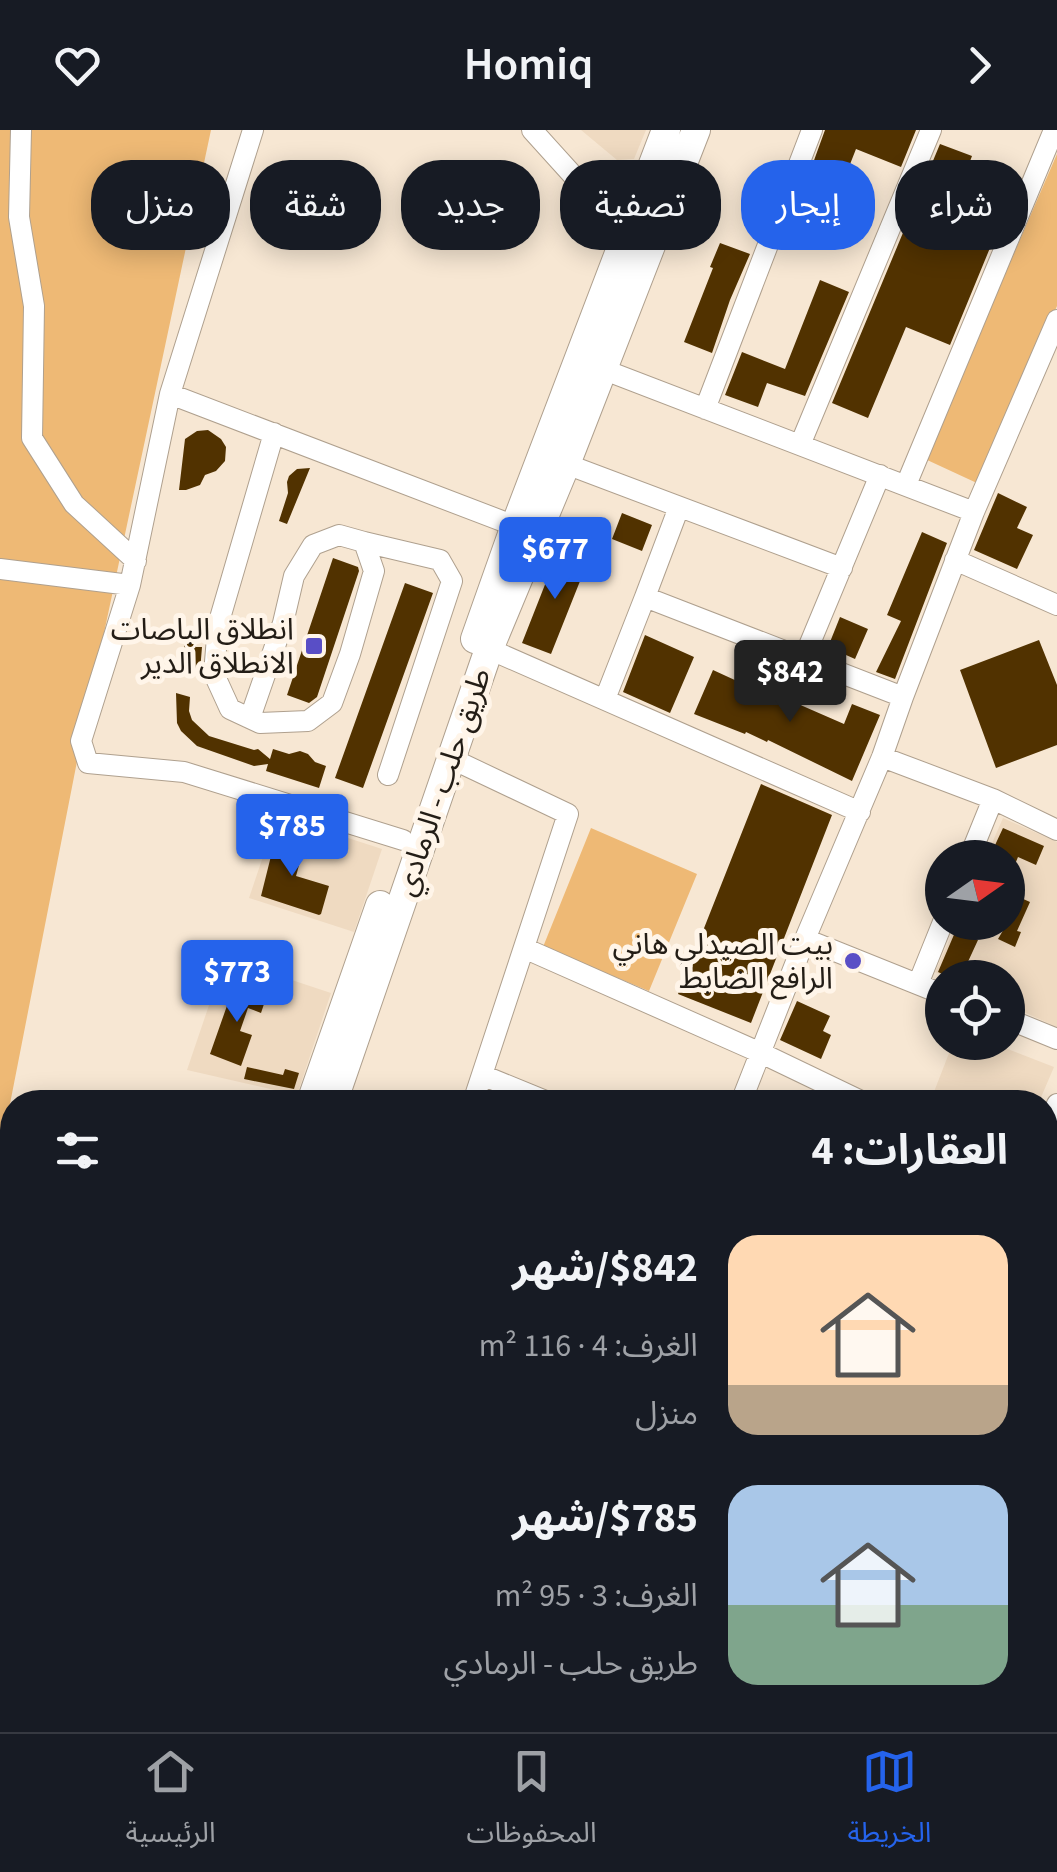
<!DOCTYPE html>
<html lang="ar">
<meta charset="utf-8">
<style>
:root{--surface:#171b24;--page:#20242c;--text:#f1f3f6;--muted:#9ea1a6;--line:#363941;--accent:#2563eb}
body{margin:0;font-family:"Source Sans 3","Noto Sans Arabic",sans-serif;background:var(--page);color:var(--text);direction:rtl;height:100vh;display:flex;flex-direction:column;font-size:38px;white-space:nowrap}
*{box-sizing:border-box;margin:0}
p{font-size:32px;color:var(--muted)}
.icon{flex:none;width:55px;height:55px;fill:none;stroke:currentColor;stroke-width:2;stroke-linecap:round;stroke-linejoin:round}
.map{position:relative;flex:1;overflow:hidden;direction:ltr}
.panel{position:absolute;left:0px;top:960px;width:1058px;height:642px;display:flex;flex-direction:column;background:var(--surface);border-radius:40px 40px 0 0;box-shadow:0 5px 25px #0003;direction:rtl}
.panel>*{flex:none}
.guide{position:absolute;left:30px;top:30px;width:998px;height:90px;direction:rtl;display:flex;gap:20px}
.needle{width:65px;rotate:76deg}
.controls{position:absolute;left:925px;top:710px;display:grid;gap:20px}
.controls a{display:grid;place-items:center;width:100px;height:100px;border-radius:50%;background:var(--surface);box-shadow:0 5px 25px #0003;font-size:50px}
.price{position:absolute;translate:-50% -85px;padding:0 22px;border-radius:10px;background:var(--accent);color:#fff;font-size:32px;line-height:65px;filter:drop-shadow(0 2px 5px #0008)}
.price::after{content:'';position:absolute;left:50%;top:60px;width:30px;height:22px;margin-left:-15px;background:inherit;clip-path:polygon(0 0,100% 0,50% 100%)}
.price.selected{background:#222;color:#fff}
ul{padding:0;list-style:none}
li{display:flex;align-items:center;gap:30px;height:250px;padding:0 50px}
li span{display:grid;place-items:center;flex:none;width:280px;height:200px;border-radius:30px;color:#555}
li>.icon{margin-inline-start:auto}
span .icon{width:120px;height:120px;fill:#fffc;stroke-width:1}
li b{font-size:42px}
h2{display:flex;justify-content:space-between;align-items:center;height:120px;padding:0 50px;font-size:42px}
.pill{padding:0 35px;border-radius:40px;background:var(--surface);box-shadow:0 5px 25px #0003;font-size:35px;line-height:90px}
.pill.selected{background:var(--accent);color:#fff}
header{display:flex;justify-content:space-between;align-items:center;height:130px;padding:0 50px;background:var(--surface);font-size:45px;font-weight:600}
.tabs{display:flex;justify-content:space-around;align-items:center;height:140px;border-top:2px solid var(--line);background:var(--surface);font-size:28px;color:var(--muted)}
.tabs a{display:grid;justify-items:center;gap:5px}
.tabs .selected{color:var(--accent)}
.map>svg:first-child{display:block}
.built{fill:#efdac1}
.green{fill:#eeb975}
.building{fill:#513200}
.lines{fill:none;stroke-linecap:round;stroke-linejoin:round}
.minor-casing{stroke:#afa08e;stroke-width:22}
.highway-casing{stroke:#afa08e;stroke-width:30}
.minor{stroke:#fff;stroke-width:20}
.highway{stroke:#fff;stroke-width:28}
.poi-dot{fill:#594ec6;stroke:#fff5e9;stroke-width:4}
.labels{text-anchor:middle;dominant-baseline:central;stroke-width:10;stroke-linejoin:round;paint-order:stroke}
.poi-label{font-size:30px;fill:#231d16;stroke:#fff5e9;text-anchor:end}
.street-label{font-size:30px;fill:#231d16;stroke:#fff5e9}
</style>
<header><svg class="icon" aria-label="forward" viewBox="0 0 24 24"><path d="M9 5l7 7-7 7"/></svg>Homiq<svg class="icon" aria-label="heart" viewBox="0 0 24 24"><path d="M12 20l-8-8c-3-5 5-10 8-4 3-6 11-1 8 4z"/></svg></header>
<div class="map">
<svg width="1057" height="1602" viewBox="0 0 1057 1602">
<rect width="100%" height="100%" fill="#f7e7d3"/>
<!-- built -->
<path class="built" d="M581,0h65l-12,29 -17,1z
M277,685l105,34 -28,83 -105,-34z
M1003,688l54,24v185l-49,-22v-27l-62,-1 -11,-5 22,-49 51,-1v-64l-22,-1z
M225,828l106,35 -34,102 -110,-25z
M953,913h39l62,24 -15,35h-109z"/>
<!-- green -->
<path class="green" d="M0,0h211l-130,611 -81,414z
M1057,24v152l-78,178 -54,-25z
M591,698l106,46 -48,117 -106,-44z
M0,1492l12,23v75h43l4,8 -2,4h-57z"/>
<!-- building -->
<path class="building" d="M825,0h91l-15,37 -45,-18 -33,84 -31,-12z
M940,14l32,12 -26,69 46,18 -42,102 -44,-18 -38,91 -36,-15z
M720,113l30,11 -20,46 -18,53 -28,-11 29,-74 -3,-1z
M820,150l29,12 -44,104 -38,-13 -9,24 -33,-12 17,-43 43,17z
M208,300l13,9 5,8 -1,14 -9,10 -11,4 -5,10 -14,5h-7l6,-51 12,-8z
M310,338l-23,56 -8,-3 9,-28 -1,-11 2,-6 8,-7z
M998,363l29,14 -10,21 16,7 -16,34 -43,-19z
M622,383l30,12 -10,26 -30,-12z
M922,402l25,11 -52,136 -19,-7 25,-51 -14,-6z
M559,419l29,12 -37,93 -29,-11z
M333,428l25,9 1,4 -42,126 -8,6 -22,-8z
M405,453l28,10 -70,195 -28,-10z
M840,487l28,12 -13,30 -27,-12z
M645,505l49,22 -24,56 -47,-21z
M196,508v9h6l-2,24h-16v-32z
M1039,510l18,45v60l-61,23 -36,-98z
M713,540l50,23 -1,2 24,12 3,-7 55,24 8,-20 28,11 -28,66 -84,-41 -1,2 -21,-10 -1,2 -51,-20z
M176,563l14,4 -1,14 3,9 17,16 45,14 4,-1 12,10 3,-10 16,5 11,-3 8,3 7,8 11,4 -7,22 -53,-17 2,-7 -14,2 -57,-20 -16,-15 -4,-8z
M761,654l71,31 -81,208 -73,-29z
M1003,698l41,18 -8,19 -18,-8 -10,24v-23h-19z
M276,706l29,8 -9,32 33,10 -8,28 -2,1 -58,-19z
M1008,762l22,10 -13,29 4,1 -6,15 -17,-8 10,-17z
M956,800l22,10 -12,26 26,12h-41l-13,-6z
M235,853l32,12 -6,18 -13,-5 -8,23 12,4 -11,31 -31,-12z
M797,871l33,15 -7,15 8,4 -10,24 -41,-19z
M247,937l36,8 2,-6 14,4 -5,16 -50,-10z
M1045,1581l12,3v18h-41v-2l-24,-6 1,-4h52z
M129,1590h91l-5,12h-90z
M257,1590h94l-5,12h-94z
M454,1590h100l18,8 3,-8h74l-4,12h-191l-2,-7z
M678,1590h82l-6,12h-80z"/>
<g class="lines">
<defs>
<path id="minor" d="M21,0l-2,87 15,89 -2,132 42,66 62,57
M532,0l94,104
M602,239l372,143
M170,264l345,132
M705,279l107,-279
M800,315l131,-315
M566,334l276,104
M906,355l148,-355
M364,412l76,18 12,21 -64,194
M955,430l102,45
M0,439l130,16 40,-191 83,-264
M130,455l-49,156 7,22 96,9 219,68
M645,467l34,-90
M489,519l371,163
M803,530l77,-185
M605,569l40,-102 258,100
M250,588l33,-95 11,-47 19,-31 26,-10 25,7 10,29 -24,83 -18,49 -24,18 -48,2 -30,-14 -16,-35 4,-49 56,-192
M882,627l111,42 64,31
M450,628l118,56 -95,288
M969,728l24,-59
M805,809l137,55
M524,818l237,105 102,49
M918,854l25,-62
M1008,889l49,20
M482,945l66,27
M741,972l64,-163 77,-182 21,-60 71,-185 83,-192
M1045,1006l12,-32
M1045,1064l12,-26
M1045,1263l12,3
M1045,1284l12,2
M1045,1354l12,-27
M0,1518l12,7
M413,1590l27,12
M888,1590l56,12
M234,1602l5,-12
M364,1602l5,-12
M659,1602l5,-12
M779,1602l5,-12
M803,1602l5,-12"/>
<path id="highway" d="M475,509l40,-113 151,-396
M311,972l69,-197
M333,972l156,-453 77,-185 130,-334
M82,1602l5,-12
M106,1602l5,-12"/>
</defs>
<!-- minor casing -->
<use href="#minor" class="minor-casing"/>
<!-- highway casing -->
<use href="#highway" class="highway-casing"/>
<!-- minor -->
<use href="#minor" class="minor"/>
<!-- highway -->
<use href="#highway" class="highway"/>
</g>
<!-- markers -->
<g class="poi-dot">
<rect x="304" y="506" width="20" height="20" rx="5"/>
<circle cx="853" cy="831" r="10"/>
</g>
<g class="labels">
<!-- poi labels -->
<g class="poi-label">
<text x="294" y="499">انطلاق الباصات<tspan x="294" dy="34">الانطلاق الدير</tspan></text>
<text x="833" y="814">بيت الصيدلي هاني<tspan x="833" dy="34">الرافع الضابط</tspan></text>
</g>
<!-- street labels -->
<g class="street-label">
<text transform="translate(443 652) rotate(-71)">طريق حلب - الرمادي</text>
</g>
</g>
</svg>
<div class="controls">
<a><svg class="needle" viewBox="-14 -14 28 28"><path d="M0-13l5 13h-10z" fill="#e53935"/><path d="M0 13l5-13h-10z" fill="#9ea1a6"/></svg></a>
<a><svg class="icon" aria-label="locate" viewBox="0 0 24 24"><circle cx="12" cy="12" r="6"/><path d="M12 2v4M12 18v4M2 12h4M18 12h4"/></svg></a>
</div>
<b class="price" style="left:555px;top:472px">$677</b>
<b class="price selected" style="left:790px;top:595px">$842</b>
<b class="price" style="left:292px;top:749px">$785</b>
<b class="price" style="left:237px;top:895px">$773</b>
<div class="guide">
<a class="pill">شراء</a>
<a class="pill selected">إيجار</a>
<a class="pill">تصفية</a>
<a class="pill">جديد</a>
<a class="pill">شقة</a>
<a class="pill">منزل</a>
</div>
<section class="panel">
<h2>العقارات: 4<svg class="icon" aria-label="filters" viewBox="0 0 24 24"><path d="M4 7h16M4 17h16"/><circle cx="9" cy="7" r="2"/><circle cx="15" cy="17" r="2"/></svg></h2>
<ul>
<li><span style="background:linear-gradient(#ffd9b3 75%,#b9a48a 0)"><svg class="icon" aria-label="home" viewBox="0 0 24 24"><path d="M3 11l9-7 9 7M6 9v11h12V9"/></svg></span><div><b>$842/شهر</b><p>الغرف: 4 · 116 m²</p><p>منزل</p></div></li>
<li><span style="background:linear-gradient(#a9c7e8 60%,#7fa58c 0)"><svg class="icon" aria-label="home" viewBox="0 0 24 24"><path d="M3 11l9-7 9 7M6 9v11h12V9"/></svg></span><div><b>$785/شهر</b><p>الغرف: 3 · 95 m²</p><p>طريق حلب - الرمادي</p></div></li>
</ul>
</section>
</div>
<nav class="tabs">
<a class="selected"><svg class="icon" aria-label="map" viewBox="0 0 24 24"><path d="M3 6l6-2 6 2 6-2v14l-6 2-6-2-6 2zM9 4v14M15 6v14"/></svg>الخريطة</a>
<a><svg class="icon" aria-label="saved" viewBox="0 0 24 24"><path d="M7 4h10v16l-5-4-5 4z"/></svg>المحفوظات</a>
<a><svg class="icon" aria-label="home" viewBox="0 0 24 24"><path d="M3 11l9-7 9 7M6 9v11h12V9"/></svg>الرئيسية</a>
</nav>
